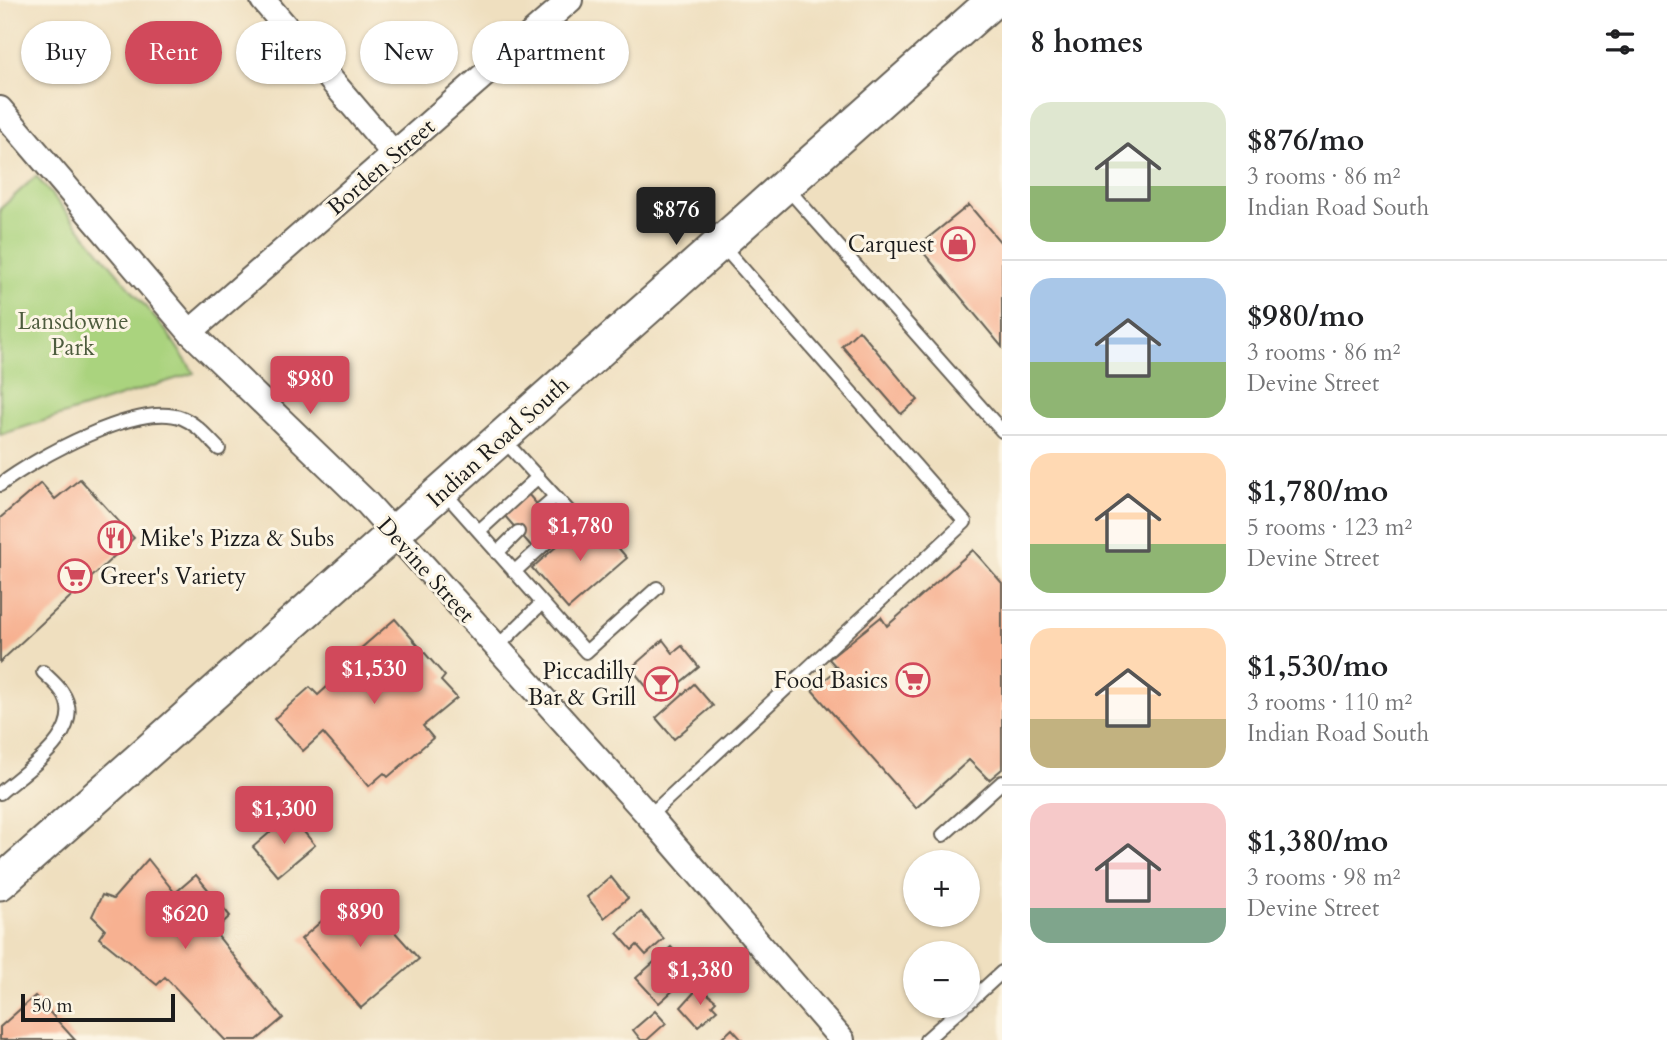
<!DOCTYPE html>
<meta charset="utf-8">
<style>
:root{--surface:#fff;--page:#f2f2f2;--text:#202124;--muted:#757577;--line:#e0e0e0;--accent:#d1495b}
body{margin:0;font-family:Cardo,serif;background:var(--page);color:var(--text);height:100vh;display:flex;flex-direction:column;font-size:26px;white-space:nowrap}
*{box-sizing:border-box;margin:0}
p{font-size:23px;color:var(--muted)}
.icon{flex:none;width:38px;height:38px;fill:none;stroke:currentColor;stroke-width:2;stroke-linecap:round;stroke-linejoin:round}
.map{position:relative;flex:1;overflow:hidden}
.drawer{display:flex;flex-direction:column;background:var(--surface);width:665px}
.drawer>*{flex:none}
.hud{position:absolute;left:21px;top:21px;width:665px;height:63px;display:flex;gap:14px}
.controls{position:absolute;left:903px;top:850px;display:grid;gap:14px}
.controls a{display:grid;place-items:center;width:77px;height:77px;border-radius:50%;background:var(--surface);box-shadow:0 2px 5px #0004;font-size:35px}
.scale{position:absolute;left:21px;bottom:18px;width:154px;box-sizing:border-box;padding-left:7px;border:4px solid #1c1c1c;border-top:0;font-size:19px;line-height:24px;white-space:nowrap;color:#1c1c1c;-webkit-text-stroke:5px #fcf5e5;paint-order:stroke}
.price{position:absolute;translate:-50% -60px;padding:0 16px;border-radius:7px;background:var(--accent);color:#fff;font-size:23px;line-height:46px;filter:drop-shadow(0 2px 4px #0008)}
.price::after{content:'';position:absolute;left:50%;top:42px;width:21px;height:16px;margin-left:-10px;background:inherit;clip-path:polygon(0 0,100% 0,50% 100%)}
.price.on{background:#222;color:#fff}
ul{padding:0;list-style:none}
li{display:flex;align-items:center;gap:21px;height:175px;padding:0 28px}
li+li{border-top:2px solid var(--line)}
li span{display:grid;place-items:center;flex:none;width:196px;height:140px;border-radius:21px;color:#555}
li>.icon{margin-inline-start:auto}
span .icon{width:84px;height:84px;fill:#fffc;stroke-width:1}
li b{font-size:30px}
h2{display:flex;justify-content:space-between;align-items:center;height:84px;padding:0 28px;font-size:30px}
.tag{padding:0 24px;border-radius:32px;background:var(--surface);box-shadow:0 2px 5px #0004;font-size:24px;line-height:63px}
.tag.on{background:var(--accent);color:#fff}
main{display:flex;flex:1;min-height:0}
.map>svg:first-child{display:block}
.green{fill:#aad37e;stroke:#63784d;stroke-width:2}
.building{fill:#f7b191}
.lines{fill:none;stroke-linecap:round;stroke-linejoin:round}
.lane-casing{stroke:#666055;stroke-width:16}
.street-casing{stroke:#666055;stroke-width:28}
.secondary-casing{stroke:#666055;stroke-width:37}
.lane{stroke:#fff;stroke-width:12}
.street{stroke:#fff;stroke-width:24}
.secondary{stroke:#fff;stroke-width:33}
.labels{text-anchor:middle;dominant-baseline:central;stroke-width:6;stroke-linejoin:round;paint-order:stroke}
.street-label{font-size:23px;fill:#1c1c1c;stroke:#fcf5e5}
.poi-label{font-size:23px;fill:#1c1c1c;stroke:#fcf5e5;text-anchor:end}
.park-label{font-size:23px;fill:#4e5c3e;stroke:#fcf5e5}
</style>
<main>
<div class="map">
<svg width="1002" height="1040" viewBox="0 0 1002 1040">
<rect width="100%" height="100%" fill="#fcf5e5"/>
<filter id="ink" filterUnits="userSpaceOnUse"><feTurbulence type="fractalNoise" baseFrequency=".0143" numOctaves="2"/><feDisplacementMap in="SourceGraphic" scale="14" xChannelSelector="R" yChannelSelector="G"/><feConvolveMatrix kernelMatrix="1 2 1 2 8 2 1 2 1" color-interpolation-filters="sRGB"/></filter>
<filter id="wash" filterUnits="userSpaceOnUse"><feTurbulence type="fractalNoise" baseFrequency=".00686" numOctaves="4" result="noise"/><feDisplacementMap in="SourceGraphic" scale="28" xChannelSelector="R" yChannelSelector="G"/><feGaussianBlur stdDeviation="1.57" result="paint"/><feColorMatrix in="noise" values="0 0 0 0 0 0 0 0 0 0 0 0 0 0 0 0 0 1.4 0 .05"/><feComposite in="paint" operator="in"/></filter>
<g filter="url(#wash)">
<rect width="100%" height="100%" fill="#efdfbf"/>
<!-- green -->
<path class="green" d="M36,176l131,156 27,41 -194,62v-226z"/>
<g id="blocks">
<!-- building -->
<path class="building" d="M969,205l33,39v103l-84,-101z
M859,330l59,70 -17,14 -59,-68z
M80,479l54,59 -134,124v-144l41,-35 14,16z
M528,494l29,33 -24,21 -29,-33z
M591,516l36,42 -59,51 -36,-41z
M973,550l29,33v186l-13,11 -20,-20 -53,48 -104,-118 26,-21 -9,-10 52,-42 6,9z
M395,619l50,57 -4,5 16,17 -34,28 10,12 -45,39 -4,-4 -15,13 -46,-53 -20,18 -29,-32 36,-32 8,8 31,-28 -4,-5z
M663,640l10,13 9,-7 17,21 -41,34 -27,-33z
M694,684l19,22 -39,33 -18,-21z
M290,815l25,30 -37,31 -25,-29z
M148,859l27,34 21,-18 34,41 -16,15 69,87 -26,22h-32l-60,-63 -8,8 -58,-47 6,-9 -13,-13 10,-21 11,4z
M611,877l17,21 -24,20 -17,-21z
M357,890l62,69 -58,49 -60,-69z
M641,912l23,27 -18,16 -9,-10 -5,5 -15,-17z
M671,947l23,25 -35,31 -23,-25z
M699,987l17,14 -4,4 5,5 -19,16 -17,-19z
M35,996l40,44h-75v-13z
M655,1011l11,12 -19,17h-6l-8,-10z
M732,1029l10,11h-22z"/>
</g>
</g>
<g filter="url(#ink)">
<use href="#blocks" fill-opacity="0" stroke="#666055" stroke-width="2"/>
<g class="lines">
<defs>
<path id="lane" d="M787,188l215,243
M502,438l72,79 -60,55
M0,485c35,-27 139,-84 182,-67 15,6 25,19 37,31
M443,491l143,161 71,-64
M541,509l14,-12
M479,531l59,-54
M497,553l21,-21
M496,648l46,-45
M0,793c26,-23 89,-62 62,-101 -5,-8 -13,-14 -19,-20
M649,816l316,-294 -244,-278
M943,835l59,-53
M968,1003l34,-31
M926,1040l38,-34"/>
<path id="street" d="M263,0l132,155
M0,109l190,223 177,171 282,313 193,224
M190,332l380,-332"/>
<path id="secondary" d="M0,883l994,-883"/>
</defs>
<!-- lane casing -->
<use href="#lane" class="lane-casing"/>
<!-- street casing -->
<use href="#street" class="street-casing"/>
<!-- secondary casing -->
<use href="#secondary" class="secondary-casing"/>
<!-- lane -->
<use href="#lane" class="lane"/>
<!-- street -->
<use href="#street" class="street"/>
<!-- secondary -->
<use href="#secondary" class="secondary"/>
</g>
</g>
<!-- icons -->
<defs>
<symbol id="shop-ring" viewBox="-11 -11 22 22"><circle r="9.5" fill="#fcf5e5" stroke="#d1495b" stroke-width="1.5"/><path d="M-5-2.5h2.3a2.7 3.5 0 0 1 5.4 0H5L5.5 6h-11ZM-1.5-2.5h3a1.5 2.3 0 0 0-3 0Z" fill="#d1495b"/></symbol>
<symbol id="restaurant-ring" viewBox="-11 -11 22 22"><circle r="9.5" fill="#fcf5e5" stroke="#d1495b" stroke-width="1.5"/><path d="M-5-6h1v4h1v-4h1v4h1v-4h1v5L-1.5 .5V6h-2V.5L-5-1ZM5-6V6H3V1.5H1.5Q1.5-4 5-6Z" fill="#d1495b"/></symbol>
<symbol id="supermarket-ring" viewBox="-11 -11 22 22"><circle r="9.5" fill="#fcf5e5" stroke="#d1495b" stroke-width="1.5"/><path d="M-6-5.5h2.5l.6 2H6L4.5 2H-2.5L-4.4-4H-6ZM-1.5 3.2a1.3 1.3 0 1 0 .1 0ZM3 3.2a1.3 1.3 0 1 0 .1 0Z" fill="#d1495b"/></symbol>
<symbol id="bar-ring" viewBox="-11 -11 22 22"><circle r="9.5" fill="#fcf5e5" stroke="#d1495b" stroke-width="1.5"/><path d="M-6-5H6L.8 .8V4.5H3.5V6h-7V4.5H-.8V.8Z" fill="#d1495b"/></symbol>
</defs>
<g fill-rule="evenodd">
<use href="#shop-ring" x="939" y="225" width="38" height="38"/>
<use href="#restaurant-ring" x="96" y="519" width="38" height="38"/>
<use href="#supermarket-ring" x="56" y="557" width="38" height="38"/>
<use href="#supermarket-ring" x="894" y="661" width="38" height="38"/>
<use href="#bar-ring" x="642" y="665" width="38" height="38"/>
</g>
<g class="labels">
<!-- street labels -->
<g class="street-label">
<text transform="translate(381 167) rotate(-41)">Borden Street</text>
<text transform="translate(498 442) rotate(-42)">Indian Road South</text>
<text transform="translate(426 570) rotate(48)">Devine Street</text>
</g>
<!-- poi labels -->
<g class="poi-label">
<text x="934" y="244">Carquest</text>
<text x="140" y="538" text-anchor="start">Mike's Pizza &amp; Subs</text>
<text x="100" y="576" text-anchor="start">Greer's Variety</text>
<text x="636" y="671">Piccadilly<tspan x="636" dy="26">Bar &amp; Grill</tspan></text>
<text x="888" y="680">Food Basics</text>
</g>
<!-- park labels -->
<g class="park-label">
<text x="73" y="321">Lansdowne<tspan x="73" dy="26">Park</tspan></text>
</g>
</g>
</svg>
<div class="controls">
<a>+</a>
<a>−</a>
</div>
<div class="scale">50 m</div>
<b class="price on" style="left:676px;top:247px">$876</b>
<b class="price" style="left:310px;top:416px">$980</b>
<b class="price" style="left:580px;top:563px">$1,780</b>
<b class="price" style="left:374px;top:706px">$1,530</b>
<b class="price" style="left:284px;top:846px">$1,300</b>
<b class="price" style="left:360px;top:949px">$890</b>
<b class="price" style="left:185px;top:951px">$620</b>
<b class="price" style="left:700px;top:1007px">$1,380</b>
<div class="hud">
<a class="tag">Buy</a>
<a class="tag on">Rent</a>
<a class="tag">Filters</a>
<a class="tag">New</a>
<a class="tag">Apartment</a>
</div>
</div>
<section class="drawer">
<h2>8 homes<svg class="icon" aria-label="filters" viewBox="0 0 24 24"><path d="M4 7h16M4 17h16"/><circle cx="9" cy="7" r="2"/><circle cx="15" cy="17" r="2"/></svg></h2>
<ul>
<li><span style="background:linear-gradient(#dfe7d0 60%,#8fb573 0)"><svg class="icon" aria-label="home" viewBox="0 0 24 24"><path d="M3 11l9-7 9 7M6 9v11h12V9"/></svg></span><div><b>$876/mo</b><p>3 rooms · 86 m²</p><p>Indian Road South</p></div></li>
<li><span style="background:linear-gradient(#a9c7e8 60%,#8fb573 0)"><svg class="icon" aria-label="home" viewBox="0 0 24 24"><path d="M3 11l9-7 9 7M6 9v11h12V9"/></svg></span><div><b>$980/mo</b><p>3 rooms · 86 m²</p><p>Devine Street</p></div></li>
<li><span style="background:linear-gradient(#ffd9b3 65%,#8fb573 0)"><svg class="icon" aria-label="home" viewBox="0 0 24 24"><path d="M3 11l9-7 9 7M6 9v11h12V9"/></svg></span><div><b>$1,780/mo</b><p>5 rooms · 123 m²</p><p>Devine Street</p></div></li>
<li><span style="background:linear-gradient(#ffd9b3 65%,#c2b280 0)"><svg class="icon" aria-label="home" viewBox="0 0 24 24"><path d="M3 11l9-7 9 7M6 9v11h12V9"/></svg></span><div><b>$1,530/mo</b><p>3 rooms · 110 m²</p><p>Indian Road South</p></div></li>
<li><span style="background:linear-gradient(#f6c9c9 75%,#7fa58c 0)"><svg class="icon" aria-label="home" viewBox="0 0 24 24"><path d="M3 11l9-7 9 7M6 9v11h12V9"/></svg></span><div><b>$1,380/mo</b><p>3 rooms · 98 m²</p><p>Devine Street</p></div></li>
</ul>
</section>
</main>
